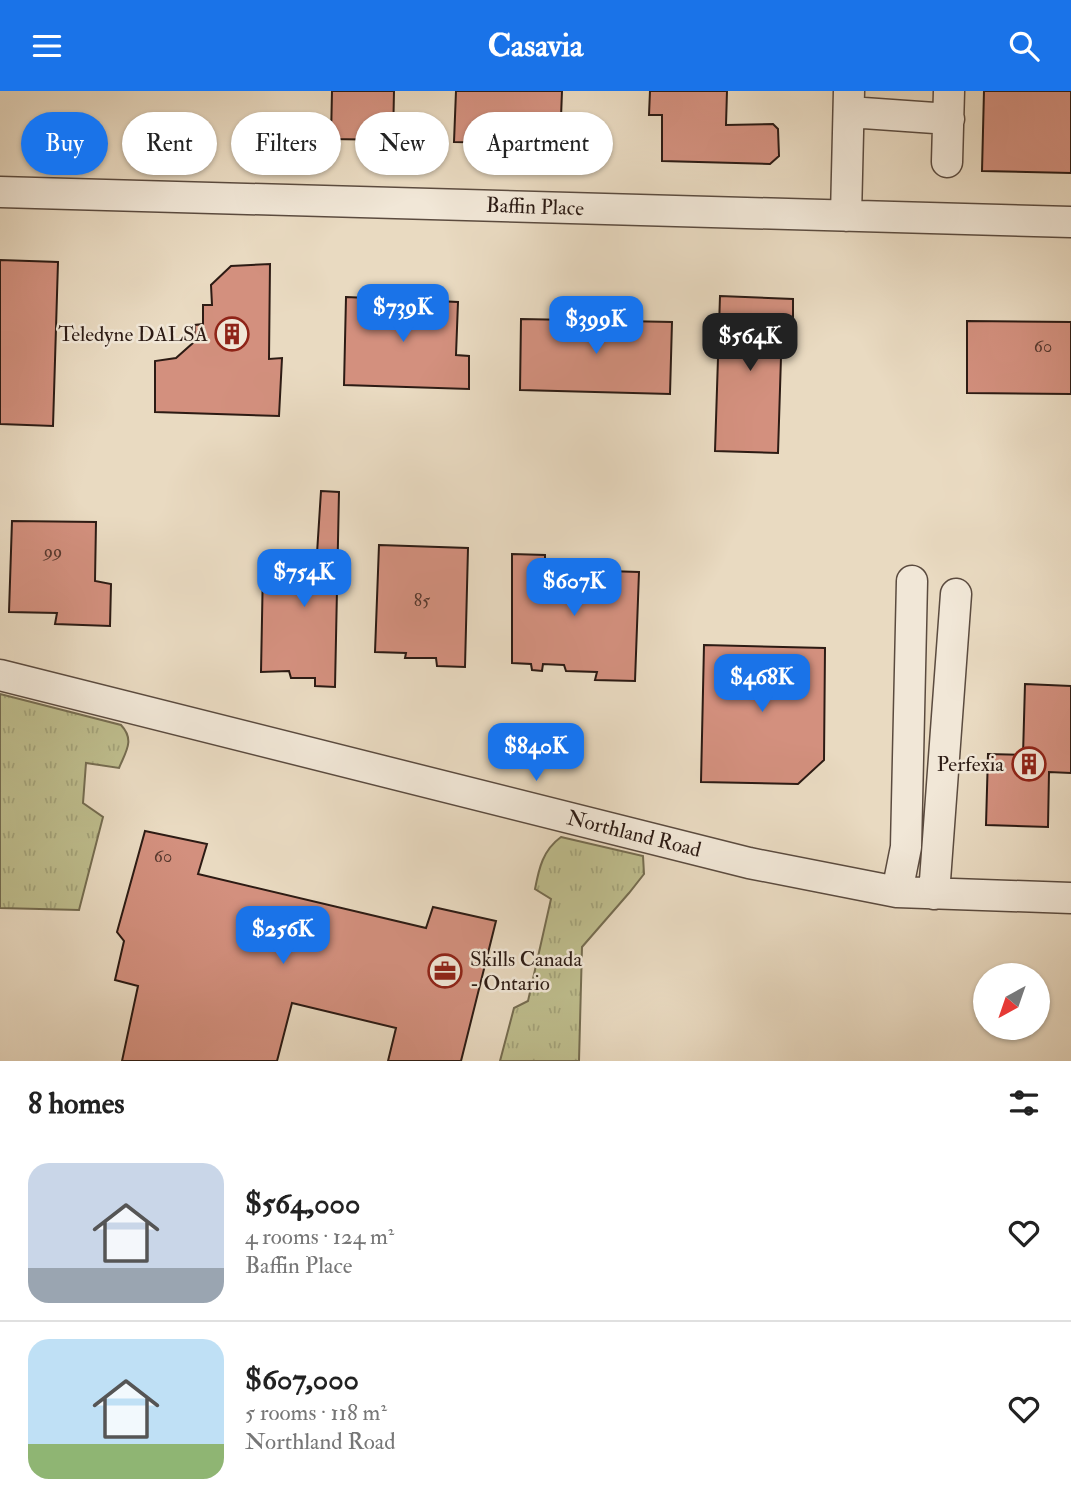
<!DOCTYPE html>
<meta charset="utf-8">
<style>
:root{--surface:#fff;--page:#f6f6f6;--text:#222;--muted:#767676;--line:#e0e0e0;--accent:#1a73e8}
body{margin:0;font-family:"IM FELL Double Pica",serif;background:var(--page);color:var(--text);height:100vh;display:flex;flex-direction:column;font-size:26px;white-space:nowrap}
*{box-sizing:border-box;margin:0}
p{font-size:23px;color:var(--muted)}
.icon{flex:none;width:38px;height:38px;fill:none;stroke:currentColor;stroke-width:2;stroke-linecap:round;stroke-linejoin:round}
.map{position:relative;height:970px;overflow:hidden}
.drawer{display:flex;flex-direction:column;background:var(--surface);flex:1}
.drawer>*{flex:none}
.guide{position:absolute;left:21px;top:21px;width:700px;height:63px;display:flex;gap:14px}
.needle{width:46px;rotate:220deg}
.buttons{position:absolute;left:973px;top:872px;display:grid;gap:14px}
.buttons a{display:grid;place-items:center;width:77px;height:77px;border-radius:50%;background:var(--surface);box-shadow:0 2px 5px #0004;font-size:35px}
.price{position:absolute;translate:-50% -60px;padding:0 16px;border-radius:14px;background:var(--accent);color:#fff;font-size:23px;line-height:46px;filter:drop-shadow(0 2px 4px #0008)}
.price::after{content:'';position:absolute;left:50%;top:42px;width:21px;height:16px;margin-left:-10px;background:inherit;clip-path:polygon(0 0,100% 0,50% 100%)}
.price.on{background:#222;color:#fff}
ul{padding:0;list-style:none}
li{display:flex;align-items:center;gap:21px;height:175px;padding:0 28px}
li+li{border-top:2px solid var(--line)}
li span{display:grid;place-items:center;flex:none;width:196px;height:140px;border-radius:21px;color:#555}
li>.icon{margin-inline-start:auto}
span .icon{width:84px;height:84px;fill:#fffc;stroke-width:1}
li b{font-size:30px}
h2{display:flex;justify-content:space-between;align-items:center;height:84px;padding:0 28px;font-size:30px}
.chip{padding:0 24px;border-radius:32px;background:var(--surface);box-shadow:0 2px 5px #0004;font-size:24px;line-height:63px}
.chip.on{background:var(--accent);color:#fff}
header{display:flex;justify-content:space-between;align-items:center;height:91px;padding:0 28px;background:var(--accent);color:#fff;font-size:32px;font-weight:800}
.map>svg:first-child{display:block}
.grass{fill:url(#grass-tufts);stroke:#756c50;stroke-width:2}
.building{fill:#d3907e;stroke:#2c1b14;stroke-width:2}
.lines{fill:none;stroke-linecap:round;stroke-linejoin:round}
.minor-casing{stroke:#5b4b3f;stroke-width:33}
.minor{stroke:#f1e7d7;stroke-width:30}
.labels{text-anchor:middle;dominant-baseline:central;stroke-width:5;stroke-linejoin:round;paint-order:stroke}
.number-label{font-size:18px;fill:#56382e}
.street-label{font-size:21px;fill:#2c1b14;stroke:#f1e7d7}
.poi-label{font-size:21px;fill:#2c1b14;stroke:#f1e7d7;text-anchor:end}
</style>
<header><svg class="icon" aria-label="menu" viewBox="0 0 24 24"><path d="M4 6h16M4 12h16M4 18h16"/></svg>Casavia<svg class="icon" aria-label="search" viewBox="0 0 24 24"><circle cx="10" cy="10" r="6"/><path d="M15 15l6 6"/></svg></header>
<div class="map">
<svg width="1071" height="970" viewBox="0 0 1071 970">
<defs>
<pattern id="grass-tufts" width="24" height="20" patternUnits="userSpaceOnUse" patternTransform="scale(1.75)"><rect width="24" height="20" fill="#bebd8d"/><path d="M3 7l-1-3M5 7V3M7 7l1-3M15 17l-1-3M17 17v-4M19 17l1-3" fill="none" stroke="#a3a279"/></pattern>
</defs>
<rect width="100%" height="100%" fill="#e9dac1"/>
<filter id="stains"><feTurbulence type="fractalNoise" baseFrequency=".00286" numOctaves="4"/><feColorMatrix values="0 0 0 0 .2 0 0 0 0 .09 0 0 0 0 .02 0 0 0 .5 -.17"/></filter>
<radialGradient id="worn" r=".72"><stop offset=".6" stop-color="#630" stop-opacity="0"/><stop offset="1" stop-color="#630" stop-opacity=".3"/></radialGradient>
<!-- grass -->
<path class="grass" d="M0,603l121,31c14,15 5,26 -2,43l-33,-5 -3,40 20,14 -24,93 -79,-2z
M561,746l82,19 1,18 -15,19 -47,54 -3,114h-79l14,-53 14,-7 23,-102 -16,-10c4,-21 8,-39 26,-52z"/>
<!-- building -->
<path class="building" d="M332,0h62l-1,49 -62,-1z
M456,0h106l-2,53 -106,-2z
M650,0h77l-1,34 47,-1 5,5 1,27 -9,8 -108,-3v-46h-13z
M984,0h87v82l-89,-2z
M0,169l58,2 -5,164 -53,-2z
M270,173l-1,95 13,-1 -3,58 -124,-4v-51l21,-3 18,-16 1,-17 8,-1v-19h9l-1,-20 20,-19z
M720,205l73,3v26h-11l-4,128 -63,-2z
M346,206l112,5 -2,53 13,1v33l-125,-4z
M521,228l151,3 -2,72 -150,-4z
M967,230l104,1v72l-104,-1z
M321,400l18,1 -4,195 -20,-1v-8h-24l-2,-7 -28,1 2,-106 53,3z
M12,430l84,1 -1,59 16,3 -1,42 -55,-2 2,-11 -48,-1z
M379,454l89,3 -3,119 -28,-1 -1,-8h-31l1,-5 -31,-1z
M512,463l33,1v8l29,2v5l65,2 -4,109 -40,-1 2,-8 -31,-1 -2,-6 -21,-1 -1,7 -10,-1 -1,-6 -19,-1z
M704,554l121,3 -1,112 -26,24 -97,-2z
M1025,593l46,2v87l-22,-1 -1,55 -62,-2 2,-71 35,1z
M145,740l62,13 -9,30 228,54 7,-21 63,14 -35,140h-73l8,-33 -104,-25 -15,58h-155l16,-75 -23,-6 9,-39 -7,-9z"/>
<g class="lines">
<defs>
<path id="minor" d="M849,21l100,7
M947,71l2,-71
M0,101l1071,30
M846,125l3,-125
M0,584l749,188 148,29 174,6
M897,801l9,-45 6,-266
M934,803l22,-300"/>
</defs>
<!-- minor casing -->
<use href="#minor" class="minor-casing"/>
<!-- minor -->
<use href="#minor" class="minor"/>
</g>
<!-- icons -->
<defs>
<symbol id="building-ring" viewBox="-11 -11 22 22"><circle r="9.5" fill="#f1e7d7" stroke="#8f2418" stroke-width="1.5"/><path d="M-4-6H4V6H1V3H-1V6H-4ZM-2.5-4.3h1.7v1.8h-1.7ZM.8-4.3h1.7v1.8H.8ZM-2.5-1h1.7V.8h-1.7ZM.8-1h1.7V.8H.8Z" fill="#8f2418"/></symbol>
<symbol id="office-ring" viewBox="-11 -11 22 22"><circle r="9.5" fill="#f1e7d7" stroke="#8f2418" stroke-width="1.5"/><path d="M-6-3h4V-5.5h4V-3h4V5H-6ZM-1-4.5V-3h2v-1.5ZM-6 0V1H6V0Z" fill="#8f2418"/></symbol>
</defs>
<g fill-rule="evenodd">
<use href="#building-ring" x="213" y="224" width="38" height="38"/>
<use href="#building-ring" x="1010" y="654" width="38" height="38"/>
<use href="#office-ring" x="426" y="861" width="38" height="38"/>
</g>
<g class="labels">
<!-- number labels -->
<g class="number-label">
<text x="1043" y="255">60</text>
<text x="53" y="460">99</text>
<text x="422" y="509">85</text>
<text x="163" y="765">60</text>
</g>
<!-- street labels -->
<g class="street-label">
<text transform="translate(535 116) rotate(2)">Baffin Place</text>
<text transform="translate(634 743) rotate(14)">Northland Road</text>
</g>
<!-- poi labels -->
<g class="poi-label">
<text x="208" y="243">Teledyne DALSA</text>
<text x="1004" y="673">Perfexia</text>
<text x="470" y="868" text-anchor="start">Skills Canada<tspan x="470" dy="24">- Ontario</tspan></text>
</g>
</g>
<rect width="100%" height="100%" filter="url(#stains)"/>
<rect width="100%" height="100%" fill="url(#worn)"/>
</svg>
<div class="buttons">
<a><svg class="needle" viewBox="-14 -14 28 28"><path d="M0-13l5 13h-10z" fill="#e53935"/><path d="M0 13l5-13h-10z" fill="#767676"/></svg></a>
</div>
<b class="price" style="left:403px;top:253px">$739K</b>
<b class="price" style="left:596px;top:265px">$399K</b>
<b class="price on" style="left:750px;top:282px">$564K</b>
<b class="price" style="left:304px;top:518px">$754K</b>
<b class="price" style="left:574px;top:527px">$607K</b>
<b class="price" style="left:762px;top:623px">$468K</b>
<b class="price" style="left:536px;top:692px">$840K</b>
<b class="price" style="left:283px;top:875px">$256K</b>
<div class="guide">
<a class="chip on">Buy</a>
<a class="chip">Rent</a>
<a class="chip">Filters</a>
<a class="chip">New</a>
<a class="chip">Apartment</a>
</div>
</div>
<section class="drawer">
<h2>8 homes<svg class="icon" aria-label="filters" viewBox="0 0 24 24"><path d="M4 7h16M4 17h16"/><circle cx="9" cy="7" r="2"/><circle cx="15" cy="17" r="2"/></svg></h2>
<ul>
<li><span style="background:linear-gradient(#c9d6e8 75%,#9aa5b1 0)"><svg class="icon" aria-label="home" viewBox="0 0 24 24"><path d="M3 11l9-7 9 7M6 9v11h12V9"/></svg></span><div><b>$564,000</b><p>4 rooms · 124 m²</p><p>Baffin Place</p></div><svg class="icon" aria-label="heart" viewBox="0 0 24 24"><path d="M12 20l-8-8c-3-5 5-10 8-4 3-6 11-1 8 4z"/></svg></li>
<li><span style="background:linear-gradient(#bfe0f5 75%,#8fb573 0)"><svg class="icon" aria-label="home" viewBox="0 0 24 24"><path d="M3 11l9-7 9 7M6 9v11h12V9"/></svg></span><div><b>$607,000</b><p>5 rooms · 118 m²</p><p>Northland Road</p></div><svg class="icon" aria-label="heart" viewBox="0 0 24 24"><path d="M12 20l-8-8c-3-5 5-10 8-4 3-6 11-1 8 4z"/></svg></li>
</ul>
</section>
